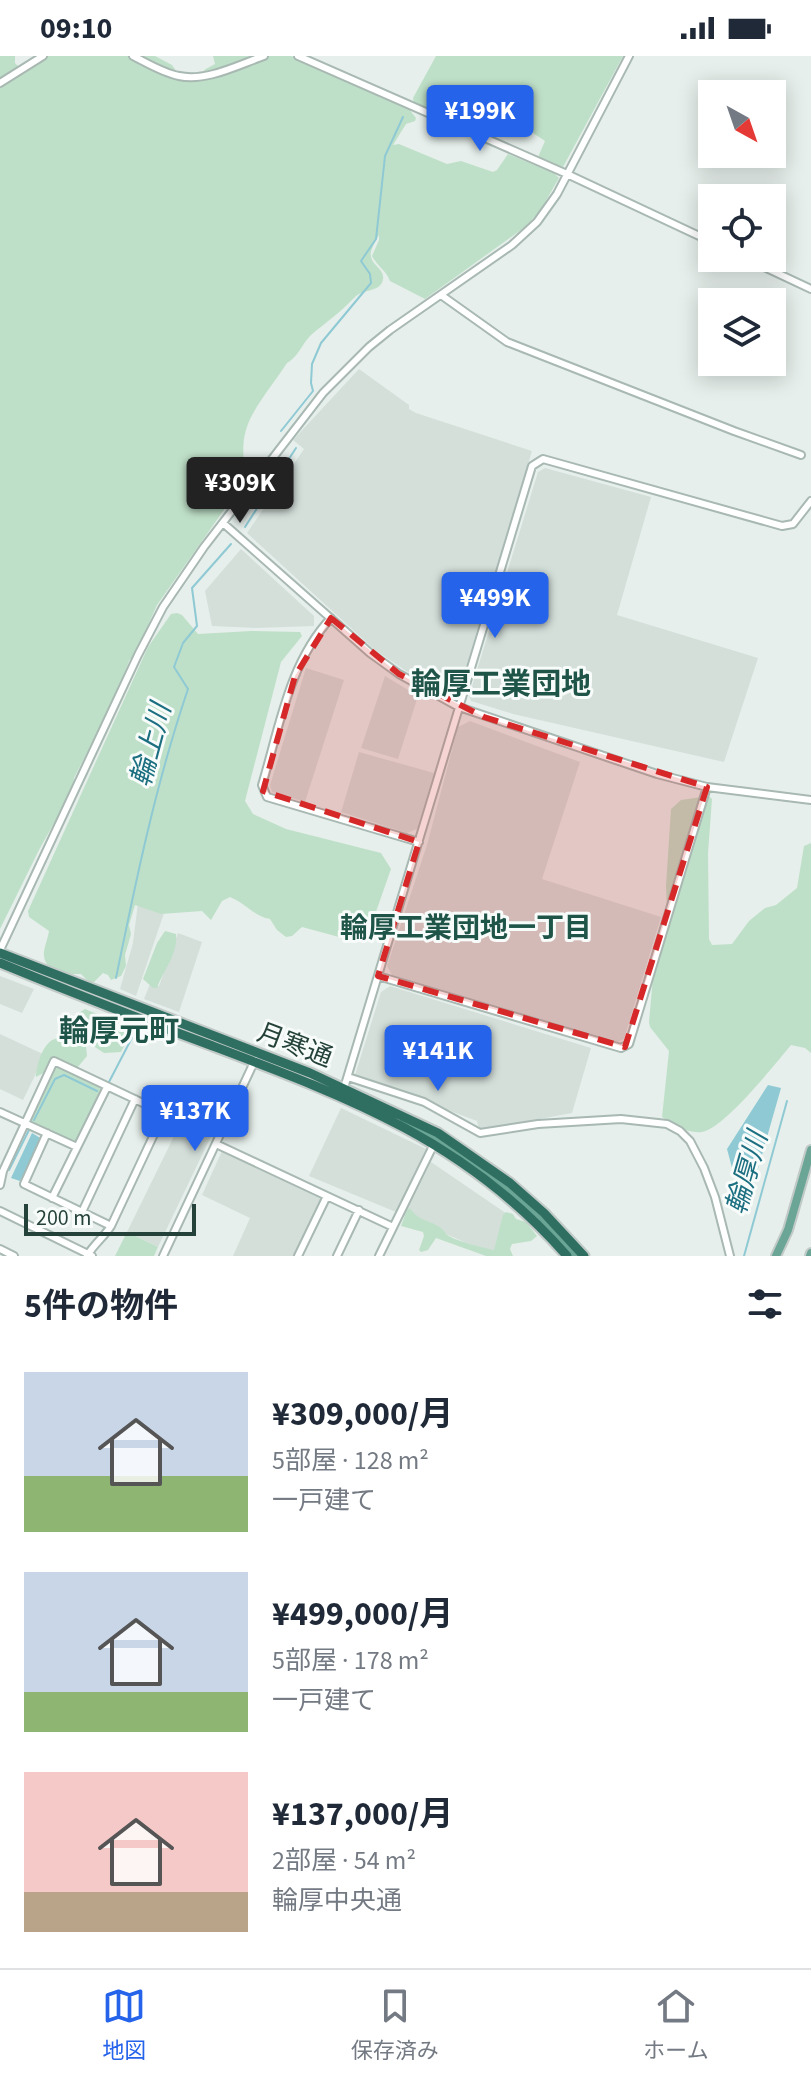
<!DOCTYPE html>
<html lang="ja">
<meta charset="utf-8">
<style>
:root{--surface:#fff;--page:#f6f6f7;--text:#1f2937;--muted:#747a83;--line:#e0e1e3;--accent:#2563eb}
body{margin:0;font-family:"Source Sans 3","Noto Sans JP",sans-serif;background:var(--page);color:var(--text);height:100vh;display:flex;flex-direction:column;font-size:30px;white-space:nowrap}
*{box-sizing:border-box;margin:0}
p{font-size:26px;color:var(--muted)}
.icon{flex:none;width:44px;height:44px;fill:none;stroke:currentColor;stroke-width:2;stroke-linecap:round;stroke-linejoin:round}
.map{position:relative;height:1200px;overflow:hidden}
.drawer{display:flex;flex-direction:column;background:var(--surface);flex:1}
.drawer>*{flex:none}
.needle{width:52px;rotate:140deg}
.controls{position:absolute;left:698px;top:24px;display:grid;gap:16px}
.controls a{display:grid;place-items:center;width:88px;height:88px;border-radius:0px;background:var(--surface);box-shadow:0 4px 20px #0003;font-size:40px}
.scale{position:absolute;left:24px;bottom:20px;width:172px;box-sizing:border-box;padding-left:8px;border:4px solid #24423a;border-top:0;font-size:22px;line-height:28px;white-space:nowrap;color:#24423a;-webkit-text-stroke:6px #f7fbf9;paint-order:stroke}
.price{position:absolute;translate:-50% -68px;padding:0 18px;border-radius:8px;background:var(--accent);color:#fff;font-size:26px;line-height:52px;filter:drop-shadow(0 2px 4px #0008)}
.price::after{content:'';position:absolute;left:50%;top:48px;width:24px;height:18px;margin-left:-12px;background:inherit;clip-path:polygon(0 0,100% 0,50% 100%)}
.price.selected{background:#222;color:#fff}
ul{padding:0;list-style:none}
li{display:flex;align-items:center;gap:24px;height:200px;padding:0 24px}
li span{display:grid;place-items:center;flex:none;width:224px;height:160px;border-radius:0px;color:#555}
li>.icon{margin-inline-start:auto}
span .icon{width:96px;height:96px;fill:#fffc;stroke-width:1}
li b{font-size:34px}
h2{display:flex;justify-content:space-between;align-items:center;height:96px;padding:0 24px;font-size:34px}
.status{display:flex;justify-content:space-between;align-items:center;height:56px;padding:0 40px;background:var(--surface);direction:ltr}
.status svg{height:22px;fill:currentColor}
.tabs{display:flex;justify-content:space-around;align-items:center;height:112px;border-top:2px solid var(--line);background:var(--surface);font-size:22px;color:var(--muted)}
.tabs a{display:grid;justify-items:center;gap:4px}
.tabs .selected{color:var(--accent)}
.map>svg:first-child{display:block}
.built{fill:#d4dfda}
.green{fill:#bfe0c8}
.water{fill:#8ec9d4}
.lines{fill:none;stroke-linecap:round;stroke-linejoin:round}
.stream{stroke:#8ec9d4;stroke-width:2}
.minor-casing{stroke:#a8b8b2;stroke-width:10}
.major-casing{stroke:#c2cac8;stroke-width:12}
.highway-casing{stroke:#c2cac8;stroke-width:13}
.minor{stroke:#fff;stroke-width:6}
.major{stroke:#6aa596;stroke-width:8}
.highway{stroke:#2f6f62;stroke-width:9}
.marked{fill:#d62828;fill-opacity:0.2;stroke:#d62828;stroke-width:6;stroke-dasharray:16 10;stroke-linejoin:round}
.labels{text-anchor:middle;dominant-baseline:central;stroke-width:6;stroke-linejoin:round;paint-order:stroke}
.street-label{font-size:26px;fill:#24423a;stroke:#f7fbf9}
.water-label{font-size:28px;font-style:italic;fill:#1c6f80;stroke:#f7fbf9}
.neighbourhood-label{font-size:28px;font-weight:bold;fill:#1f5548;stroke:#f7fbf9}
.quarter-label{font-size:30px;font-weight:bold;fill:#1f5548;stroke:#f7fbf9}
</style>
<div class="status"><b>09:10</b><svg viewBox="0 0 49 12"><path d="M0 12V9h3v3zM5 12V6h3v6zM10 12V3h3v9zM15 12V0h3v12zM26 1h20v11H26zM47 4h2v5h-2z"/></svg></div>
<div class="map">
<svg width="811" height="1200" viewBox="0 0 811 1200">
<rect width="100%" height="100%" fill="#e6efeb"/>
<!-- built -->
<path class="built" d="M359,313l50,36v4l7,4 116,38 -73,239 -9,4 -44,-23 -31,-21 -128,-117 57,-84 -11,-9z
M545,412l106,29 -34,118 141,43 -34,104 -211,-48 -42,-13 -2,-5 69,-224z
M241,493l73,67v10l-58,2 -44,-2 -7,-35z
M306,612l38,12 -39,122 -33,-10 -2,-7z
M385,620l33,20 -20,63 -37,-11z
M470,665l110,41 -38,117 119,38 -37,122 -8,4 -223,-66 -6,-11 40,-121 31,-118z
M359,696l75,21 -17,56 -10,4 -66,-21z
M138,847l26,10 -28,83 -16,-7 13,-46z
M178,877l24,9 -23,70 -35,-13 6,-15 9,2z
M0,920l34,13 -12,24 -22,-9z
M390,930l201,62 -19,65 -93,17 -2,-9 -122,-46 26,-83z
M0,978l45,21 -22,45 -23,-11z
M341,1052l85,41 -30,63 -87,-36z
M183,1062l30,14 -55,115 -31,-15z
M222,1095l100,48 -28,57h-61l17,-38 -48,-23z
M431,1106l79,54 -13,40 -93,-40z"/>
<!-- green -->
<path class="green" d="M0,0h15v7l7,7 25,-14h108l17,9 11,16h14l10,-3 -3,-8 11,-6 -2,-8h78l118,53 7,9 -1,3 -9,3 -13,21 6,-1 48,20 14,-3 32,11 4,-2 11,-16 46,19 5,5 -19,33 -15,16 -100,72 -35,-18c-4,-11 -13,-15 -18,-25l7,-16v-5c-3,5 -7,12 -8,17 -2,13 14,16 12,27 -2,14 -20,9 -29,19 -13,14 -29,25 -43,37 -9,9 -13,22 -24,28 -12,19 -36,47 -41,67 -6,19 1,37 -6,57l-83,118 -24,54h-3l-18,45 -38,74 -1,11 -34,61 -39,79z
M436,0h187l-60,111 -25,-10 7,-16 -57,-38 -16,8 -13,15 -45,-21 -1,-7z
M177,557l5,2 16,19 53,-3 49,1 2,4 -21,26 -36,139 8,13 33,15 95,24 10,16 -21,60 -9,8h-22l-37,-10 -10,9 -6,1 -9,-7 -7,-11c-15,-2 -25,-16 -40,-22l-8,4 -11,19 -9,-9 -41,3 -26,-9 -6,20 2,9 -6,21 1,11 -5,10 -10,4 -3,-5 -5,-2 -9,9 -4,1 -9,-9c-13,0 -35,0 -37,-18 -1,-7 4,-17 5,-25l-20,-14 -1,-6 120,-264 23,-33z
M709,740l3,3 -4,54 1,86 3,6 20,-1 17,-23 16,-13 11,-3 21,-17 7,-42 7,-3v210l-6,-5 -14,-3c-16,19 -67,84 -89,87 -15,2 -28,-8 -40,-15l7,-66 -19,-24 -1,-5 6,-67 13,-23 -2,-46 5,-77 10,-9z
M165,875l11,3c2,21 -12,35 -19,54h-4l-10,-9 14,-36z
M85,953l48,20 -12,23 -17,1 -15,-10 -3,3 1,10 -10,12 -14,-5 44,24 -30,60 -53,-24 28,-60 -7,9 -9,5c0,-11 7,-35 19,-38 10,-3 15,-2 23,-10l-7,-11z
M169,1038l17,11c-1,15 16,18 27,24l-2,4 -12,-4 -13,-8 -8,4 2,-7 -11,-5 -5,-11z
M410,1152c8,13 20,12 31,20 8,7 1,4 10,9 6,4 36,12 43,13l9,-35 3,-3 7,2 3,5 10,3 11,14 -6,5 -19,3 -2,5 3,7h-27l-50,-18 -8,12 -7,2 -2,-2 5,-14 -1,-4 -22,-6 6,-16z
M127,1176l31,15 -4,9h-39z"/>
<!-- water -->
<path class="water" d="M768,1029l13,3 -33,116 -6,1 -15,-56z
M32,1077l10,6 -22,42 -9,-3z"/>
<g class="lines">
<!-- stream -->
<path class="stream" d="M281,375l32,-40 -2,-8 1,-19 9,-21 50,-60 -1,-9 -9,-13 15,-22 9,-83 18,-39
M245,471l51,-79
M116,922c20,-98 40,-195 72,-289l-14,-22 9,-24 14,-17 -5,-38 39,-44
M109,1026l28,-54
M34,1064l21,-41 9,-4 33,16
M9,1114l20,-40
M744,1200l43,-155"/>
<defs>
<path id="minor" d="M133,0c14,7 30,17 46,20 27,6 59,-11 85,-20
M298,0l269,118 145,68
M0,27l43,-27
M745,202l66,31
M441,239l66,47 227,89 67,24
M223,467l147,130 29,21 60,33 198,67 50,13 104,13
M331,562c-42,44 -52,111 -69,167l5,12 152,45
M0,894l138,-295 25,-48 41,-60 119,-154 46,-46 21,-17 122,-85 25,-23 20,-28 72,-138
M378,920l243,72 8,-4 78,-257
M348,1021l76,25 56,31 58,-9 83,-5 46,5 13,7 10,10 14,27 11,29 15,59
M344,1032l188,-622 11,-7 239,67 11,-2 18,-23
M0,1056l77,35
M47,1077l-23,51 87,42
M216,1088l177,83
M0,1129l3,-14 51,-110 110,52 -53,113c-7,11 -17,18 -24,30
M52,1142l55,-111
M0,1155l92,45
M82,1156l53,-113
M0,1193l14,7
M163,1200l92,-196
M298,1200l29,-60
M337,1200l22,-46
M379,1200l55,-112"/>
<path id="major" d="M404,1065c66,35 120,80 171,135
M776,1200l12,-26 23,-80
M810,1200l1,-3"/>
<path id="highway" d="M0,897l310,120 128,60 72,50 34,30 40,43
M0,907c70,29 140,56 210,82 138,52 257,96 357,211"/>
</defs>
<!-- minor casing -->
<use href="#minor" class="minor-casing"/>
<!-- major casing -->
<use href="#major" class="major-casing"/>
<!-- highway casing -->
<use href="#highway" class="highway-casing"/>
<!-- minor -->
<use href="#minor" class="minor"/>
<!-- major -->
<use href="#major" class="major"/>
<!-- highway -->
<use href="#highway" class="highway"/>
</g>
<!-- marked area -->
<path class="marked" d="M331,562l68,56 85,43 223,70 -82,260 -247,-71 41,-134 -156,-51 32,-115z"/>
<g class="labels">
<!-- street labels -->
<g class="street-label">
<text transform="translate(295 989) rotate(21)">月寒通</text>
</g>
<!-- water labels -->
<g class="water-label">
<text transform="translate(151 689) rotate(-75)">輪上川</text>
<text transform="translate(747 1117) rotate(-74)">輪厚川</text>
</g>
<!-- neighbourhood labels -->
<g class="neighbourhood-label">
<text x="466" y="872">輪厚工業団地一丁目</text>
</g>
<!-- quarter labels -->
<g class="quarter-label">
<text x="501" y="628">輪厚工業団地</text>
<text x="119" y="975">輪厚元町</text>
</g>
</g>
</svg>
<div class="controls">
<a><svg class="needle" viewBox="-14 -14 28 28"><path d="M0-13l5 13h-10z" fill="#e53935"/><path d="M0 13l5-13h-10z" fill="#747a83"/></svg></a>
<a><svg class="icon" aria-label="locate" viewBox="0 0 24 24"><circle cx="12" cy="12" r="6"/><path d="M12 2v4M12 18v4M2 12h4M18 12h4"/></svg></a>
<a><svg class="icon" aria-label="layers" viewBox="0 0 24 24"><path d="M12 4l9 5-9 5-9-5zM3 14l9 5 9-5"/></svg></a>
</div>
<div class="scale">200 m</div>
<b class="price" style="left:480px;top:97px">¥199K</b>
<b class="price selected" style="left:240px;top:469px">¥309K</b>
<b class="price" style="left:495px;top:584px">¥499K</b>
<b class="price" style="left:438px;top:1037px">¥141K</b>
<b class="price" style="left:195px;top:1097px">¥137K</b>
</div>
<section class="drawer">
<h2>5件の物件<svg class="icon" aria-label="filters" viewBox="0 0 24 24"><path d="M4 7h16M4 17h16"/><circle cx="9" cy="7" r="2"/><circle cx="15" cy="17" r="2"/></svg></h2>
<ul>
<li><span style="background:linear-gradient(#c9d6e8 65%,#8fb573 0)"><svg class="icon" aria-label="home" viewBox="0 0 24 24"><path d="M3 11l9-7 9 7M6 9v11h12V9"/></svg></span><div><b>¥309,000/月</b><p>5部屋 · 128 m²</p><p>一戸建て</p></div></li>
<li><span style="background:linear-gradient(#c9d6e8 75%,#8fb573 0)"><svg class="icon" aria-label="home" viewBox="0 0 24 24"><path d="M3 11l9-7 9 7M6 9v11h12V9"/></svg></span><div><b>¥499,000/月</b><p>5部屋 · 178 m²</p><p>一戸建て</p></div></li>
<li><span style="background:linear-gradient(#f6c9c9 75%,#b9a48a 0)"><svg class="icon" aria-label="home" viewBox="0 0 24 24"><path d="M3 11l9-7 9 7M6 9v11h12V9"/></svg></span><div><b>¥137,000/月</b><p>2部屋 · 54 m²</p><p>輪厚中央通</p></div></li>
</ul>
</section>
<nav class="tabs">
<a class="selected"><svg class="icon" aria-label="map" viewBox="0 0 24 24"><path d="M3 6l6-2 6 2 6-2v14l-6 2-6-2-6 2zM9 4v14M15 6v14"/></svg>地図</a>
<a><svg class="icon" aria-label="saved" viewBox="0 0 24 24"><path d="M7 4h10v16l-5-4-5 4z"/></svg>保存済み</a>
<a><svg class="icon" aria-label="home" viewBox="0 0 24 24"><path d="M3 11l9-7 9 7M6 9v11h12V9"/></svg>ホーム</a>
</nav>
